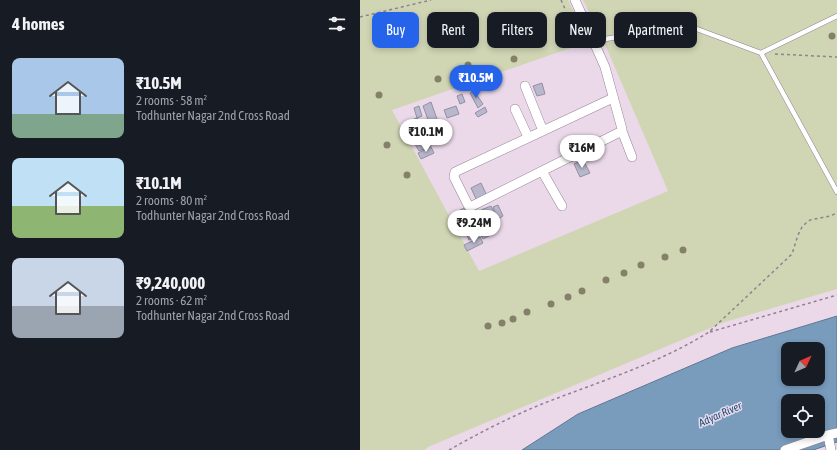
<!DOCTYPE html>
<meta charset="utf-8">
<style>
:root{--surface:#171b24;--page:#20242c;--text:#f1f3f6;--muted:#9ea1a6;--accent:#2563eb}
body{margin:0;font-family:"Asap Condensed",sans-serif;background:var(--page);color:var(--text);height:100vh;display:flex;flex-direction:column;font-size:15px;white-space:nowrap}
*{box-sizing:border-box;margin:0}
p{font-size:13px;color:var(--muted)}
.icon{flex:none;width:22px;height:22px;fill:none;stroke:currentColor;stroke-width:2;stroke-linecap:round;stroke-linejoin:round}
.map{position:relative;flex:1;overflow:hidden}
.panel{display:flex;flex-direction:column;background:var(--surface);width:360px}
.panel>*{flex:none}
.banner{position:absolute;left:12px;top:12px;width:380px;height:36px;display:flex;gap:8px}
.needle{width:26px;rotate:46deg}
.fabs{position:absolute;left:421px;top:342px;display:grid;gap:8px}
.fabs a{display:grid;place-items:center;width:44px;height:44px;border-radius:8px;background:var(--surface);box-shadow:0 2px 6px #0003;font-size:20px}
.price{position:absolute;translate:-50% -34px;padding:0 9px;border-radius:14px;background:#fff;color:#222;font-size:13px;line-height:26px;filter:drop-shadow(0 1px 2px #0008)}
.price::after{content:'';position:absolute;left:50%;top:24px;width:12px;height:9px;margin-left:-6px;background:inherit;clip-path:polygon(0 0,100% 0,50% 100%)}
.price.active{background:var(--accent);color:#fff}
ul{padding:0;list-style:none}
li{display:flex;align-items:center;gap:12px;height:100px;padding:0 12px}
li span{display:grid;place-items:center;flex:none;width:112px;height:80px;border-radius:8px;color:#555}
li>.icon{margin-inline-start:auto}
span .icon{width:48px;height:48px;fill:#fffc;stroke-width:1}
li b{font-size:17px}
h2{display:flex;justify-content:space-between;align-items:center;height:48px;padding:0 12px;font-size:17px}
.pill{padding:0 14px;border-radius:8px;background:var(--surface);box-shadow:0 2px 6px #0003;font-size:14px;line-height:36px}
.pill.active{background:var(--accent);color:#fff}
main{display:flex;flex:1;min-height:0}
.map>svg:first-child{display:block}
.green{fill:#d0d6b4}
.water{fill:#799cbd;stroke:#617791;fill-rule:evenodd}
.building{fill:#b9b7cc;stroke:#9290a5}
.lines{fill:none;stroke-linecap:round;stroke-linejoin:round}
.lane-casing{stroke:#928292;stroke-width:5.5}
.street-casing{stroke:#928292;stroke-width:10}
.path{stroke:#8f828e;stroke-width:1.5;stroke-dasharray:3 3;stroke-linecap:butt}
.lane{stroke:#fff;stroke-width:4.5}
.street{stroke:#fff;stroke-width:9}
.tree{fill:#858069}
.labels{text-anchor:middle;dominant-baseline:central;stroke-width:3;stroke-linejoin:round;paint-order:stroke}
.water-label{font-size:11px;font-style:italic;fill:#194f7b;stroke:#ebd9ea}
</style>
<main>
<section class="panel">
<h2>4 homes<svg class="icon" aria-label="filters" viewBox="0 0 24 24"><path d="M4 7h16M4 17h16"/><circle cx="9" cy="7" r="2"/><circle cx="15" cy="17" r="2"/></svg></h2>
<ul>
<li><span style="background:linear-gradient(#a9c7e8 70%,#7fa58c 0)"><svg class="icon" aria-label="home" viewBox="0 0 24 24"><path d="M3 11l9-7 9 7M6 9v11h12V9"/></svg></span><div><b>₹10.5M</b><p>2 rooms · 58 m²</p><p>Todhunter Nagar 2nd Cross Road</p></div></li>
<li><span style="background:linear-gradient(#bfe0f5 60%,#8fb573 0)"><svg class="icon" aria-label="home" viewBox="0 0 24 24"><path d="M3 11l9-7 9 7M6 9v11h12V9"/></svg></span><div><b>₹10.1M</b><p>2 rooms · 80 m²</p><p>Todhunter Nagar 2nd Cross Road</p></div></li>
<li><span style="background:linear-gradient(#c9d6e8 60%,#9aa5b1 0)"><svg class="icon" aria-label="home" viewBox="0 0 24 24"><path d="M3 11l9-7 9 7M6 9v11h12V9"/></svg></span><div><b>₹9,240,000</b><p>2 rooms · 62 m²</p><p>Todhunter Nagar 2nd Cross Road</p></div></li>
</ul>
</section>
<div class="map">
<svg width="477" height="450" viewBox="0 0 477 450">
<rect width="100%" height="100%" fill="#ebd9ea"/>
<!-- green -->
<path class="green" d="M0,0h208l20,42 -196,68 87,161 189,-80 -61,-142 -24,-49h254v289l-115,34 -294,124 -3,3h-65z"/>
<!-- water -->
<path class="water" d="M477,316v126l-24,8h-291l56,-36 154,-66zM428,349h30v30h-30zM428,401h30v30h-30z"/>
<!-- building -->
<path class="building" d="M182,83l3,11 -8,2 -4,-10z
M114,91l9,13 -5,4 -8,-15z
M102,94l3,8 -5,2 -3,-8z
M71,102l7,20 -8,3 -7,-19z
M59,106l3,10 -5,2 -3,-10z
M96,106l3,8 -12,4 -3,-8z
M125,107l2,5 -9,5 -3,-4z
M57,118l4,11 -13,5 -4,-11z
M62,130l4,8 -11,5 -4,-8z
M67,138l4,8 -12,5 -4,-7z
M71,147l3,6 -13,6 -3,-6z
M223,160l7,13 -10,4 -6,-13z
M121,183l6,13 -10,5 -6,-13z
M138,205l5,11 -5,3 -5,-12z
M131,206l6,12 -10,5 -6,-13z
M104,208l3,7 -13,6 -3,-6z
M110,218l5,9 -5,2 -4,-8z
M130,228l3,6 -10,5 -3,-6z
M112,230l3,7 -6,3 -3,-7z
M120,237l3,6 -16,8 -3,-6z"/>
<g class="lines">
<defs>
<path id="lane" d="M234,41l92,-16 75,28 76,-37
M401,53l76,139"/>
<path id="street" d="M215,0l30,67 17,62v2l-150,75h-3l-1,-1 -14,-28 1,-5 158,-74
M165,86l18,45
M155,109l13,28
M262,131l10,26
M182,171l20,35
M468,435l3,15
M425,450l43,-15 9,-2"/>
</defs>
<!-- lane casing -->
<use href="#lane" class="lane-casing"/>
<!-- street casing -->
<use href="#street" class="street-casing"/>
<!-- path -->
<path class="path" d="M201,0l5,11
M0,17l71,-17
M415,54l62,3
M350,332l127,-37
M89,450c30,-17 61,-33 93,-46 56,-22 116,-40 167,-72l83,-78 6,-19 4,-8 4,-4 4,-3 20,-4 7,-3"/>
<!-- lane -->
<use href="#lane" class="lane"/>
<!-- street -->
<use href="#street" class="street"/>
</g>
<!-- trees -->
<g class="tree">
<circle cx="38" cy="17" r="3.5"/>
<circle cx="199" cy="35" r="3.5"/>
<circle cx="472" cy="36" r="3.5"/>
<circle cx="154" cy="59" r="3.5"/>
<circle cx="108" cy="65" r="3.5"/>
<circle cx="78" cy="79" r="3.5"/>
<circle cx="19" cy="95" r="3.5"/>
<circle cx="27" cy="145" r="3.5"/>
<circle cx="47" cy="175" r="3.5"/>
<circle cx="323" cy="250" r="3.5"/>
<circle cx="305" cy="257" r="3.5"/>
<circle cx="281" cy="265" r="3.5"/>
<circle cx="264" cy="273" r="3.5"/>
<circle cx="246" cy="280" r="3.5"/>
<circle cx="222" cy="291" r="3.5"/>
<circle cx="208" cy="297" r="3.5"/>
<circle cx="191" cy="304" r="3.5"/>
<circle cx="167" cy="312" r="3.5"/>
<circle cx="153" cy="319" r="3.5"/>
<circle cx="142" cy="323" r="3.5"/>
<circle cx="128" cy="326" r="3.5"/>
</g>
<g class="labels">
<!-- water labels -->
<g class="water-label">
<text transform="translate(360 414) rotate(-24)">Adyar River</text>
</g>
</g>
</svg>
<div class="fabs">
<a><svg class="needle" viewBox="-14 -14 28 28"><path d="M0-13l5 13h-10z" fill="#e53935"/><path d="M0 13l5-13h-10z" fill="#9ea1a6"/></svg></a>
<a><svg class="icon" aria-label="locate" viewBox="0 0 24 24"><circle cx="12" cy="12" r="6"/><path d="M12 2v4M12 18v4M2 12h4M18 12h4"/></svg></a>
</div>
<b class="price active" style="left:116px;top:99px">₹10.5M</b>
<b class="price" style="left:66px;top:153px">₹10.1M</b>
<b class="price" style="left:222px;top:169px">₹16M</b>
<b class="price" style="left:114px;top:244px">₹9.24M</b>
<div class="banner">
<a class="pill active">Buy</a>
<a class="pill">Rent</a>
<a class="pill">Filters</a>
<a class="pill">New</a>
<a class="pill">Apartment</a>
</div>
</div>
</main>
